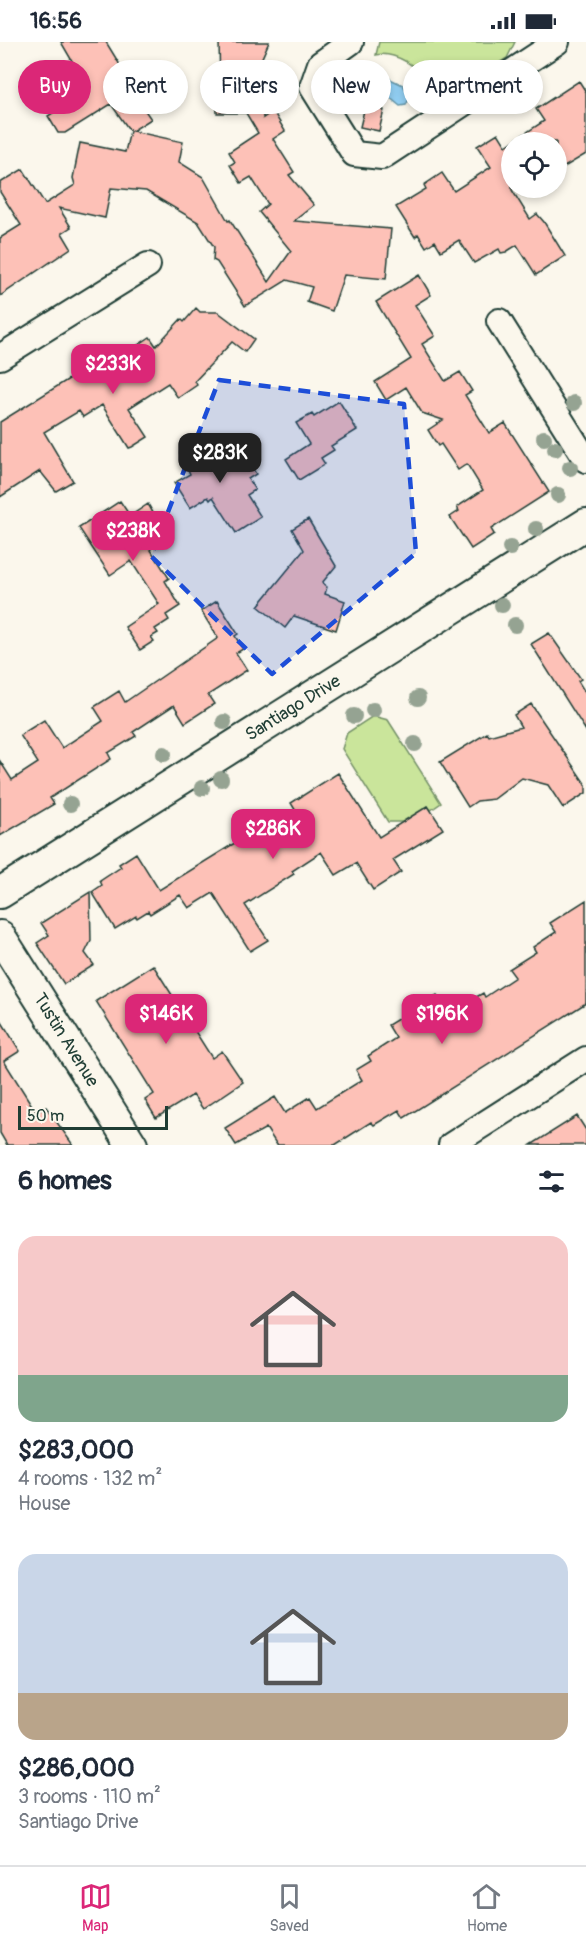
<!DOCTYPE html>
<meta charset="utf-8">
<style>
:root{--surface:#fff;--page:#f6f6f7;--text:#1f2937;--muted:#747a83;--line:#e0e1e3;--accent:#db2777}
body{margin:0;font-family:Pangolin,sans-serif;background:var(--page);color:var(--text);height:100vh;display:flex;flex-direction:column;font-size:22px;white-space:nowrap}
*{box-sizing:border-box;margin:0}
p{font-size:20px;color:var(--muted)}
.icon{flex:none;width:33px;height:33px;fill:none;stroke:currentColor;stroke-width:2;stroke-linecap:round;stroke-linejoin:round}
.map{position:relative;height:1103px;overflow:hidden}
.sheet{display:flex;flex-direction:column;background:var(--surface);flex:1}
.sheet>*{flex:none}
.hud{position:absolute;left:18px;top:18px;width:550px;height:54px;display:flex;gap:12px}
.buttons{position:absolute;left:501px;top:90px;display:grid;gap:12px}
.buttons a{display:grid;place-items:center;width:66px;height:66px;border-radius:50%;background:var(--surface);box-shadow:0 3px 9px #0003;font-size:30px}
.scale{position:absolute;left:18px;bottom:15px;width:150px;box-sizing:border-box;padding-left:6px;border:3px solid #1f3d34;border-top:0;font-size:16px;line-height:21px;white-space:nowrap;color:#1f3d34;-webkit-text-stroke:4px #fbf7ec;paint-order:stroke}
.price{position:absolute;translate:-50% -51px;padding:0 14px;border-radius:12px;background:var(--accent);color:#fff;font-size:20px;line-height:39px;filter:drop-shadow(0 2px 3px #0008)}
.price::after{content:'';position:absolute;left:50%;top:36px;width:18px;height:14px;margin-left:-9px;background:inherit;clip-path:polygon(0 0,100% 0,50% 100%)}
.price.selected{background:#222;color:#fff}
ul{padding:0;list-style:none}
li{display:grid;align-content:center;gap:12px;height:318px;padding:0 18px}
li span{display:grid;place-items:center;height:186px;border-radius:18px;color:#555}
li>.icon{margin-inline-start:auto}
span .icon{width:108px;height:108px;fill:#fffc;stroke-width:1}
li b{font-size:26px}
h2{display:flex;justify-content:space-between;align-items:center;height:72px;padding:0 18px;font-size:26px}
.pill{padding:0 21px;border-radius:27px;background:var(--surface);box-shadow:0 3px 9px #0003;font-size:21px;line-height:54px}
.pill.selected{background:var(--accent);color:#fff}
.status{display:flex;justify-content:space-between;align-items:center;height:42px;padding:0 30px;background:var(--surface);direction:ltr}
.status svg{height:16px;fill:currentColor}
.tab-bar{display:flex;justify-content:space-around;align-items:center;height:84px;border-top:2px solid var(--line);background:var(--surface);font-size:16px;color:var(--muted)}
.tab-bar a{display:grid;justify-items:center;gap:3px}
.tab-bar .selected{color:var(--accent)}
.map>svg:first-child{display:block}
.green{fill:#cae59b;stroke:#749168;stroke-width:1.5}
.water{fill:#92cff3;stroke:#6495a7;stroke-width:1.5}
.building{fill:#fdc1b7;stroke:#1f3d34;stroke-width:1.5}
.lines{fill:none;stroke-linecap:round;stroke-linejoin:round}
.minor-casing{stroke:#1f3d34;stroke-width:28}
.tertiary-casing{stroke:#1f3d34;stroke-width:34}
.minor{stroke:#fbf7ec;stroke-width:24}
.tertiary{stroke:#fbf7ec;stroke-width:30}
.tree{fill:#95a392}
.marked{fill:#1d4ed8;fill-opacity:0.2;stroke:#1d4ed8;stroke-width:4.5;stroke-dasharray:12 8;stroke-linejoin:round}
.labels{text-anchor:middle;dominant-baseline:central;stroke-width:5;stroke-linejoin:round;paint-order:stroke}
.street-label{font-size:18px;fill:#1f3d34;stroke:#fbf7ec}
</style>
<div class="status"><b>16:56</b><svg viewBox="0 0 49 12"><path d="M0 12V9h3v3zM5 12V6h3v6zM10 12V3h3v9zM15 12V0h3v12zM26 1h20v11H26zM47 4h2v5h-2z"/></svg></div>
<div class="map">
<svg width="586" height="1103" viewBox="0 0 586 1103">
<rect width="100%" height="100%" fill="#fbf7ec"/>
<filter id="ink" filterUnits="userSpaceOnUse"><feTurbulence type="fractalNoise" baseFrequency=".0167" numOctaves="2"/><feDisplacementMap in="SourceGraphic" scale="12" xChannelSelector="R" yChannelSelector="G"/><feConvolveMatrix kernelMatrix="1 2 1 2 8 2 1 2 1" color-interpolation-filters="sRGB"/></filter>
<g filter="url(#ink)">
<!-- green -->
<path class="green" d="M379,0h136l-8,16 -86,54c2,-8 6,-20 4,-28 -3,-18 -33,-33 -49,-29z
M373,674l15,4 53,83 -10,7 -3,-4 -26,16h-14l-46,-73 5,-16z"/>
<!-- water -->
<path class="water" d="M386,35l17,8 7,12 -4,8 -6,1 -11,-9 -17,-3 1,-12 4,-4z"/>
<!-- building -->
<path class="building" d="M61,0h45l22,36 -4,2 27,39 -19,12 51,11 -4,20 24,15 25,44 2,-1 39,62 22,-31 -32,-39 9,-8 -17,-27 -10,6 -11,-18 5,-3 -6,-10 29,-19 -12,-20h-29l-1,-29h4l-1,-42h50l-8,18 2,58 10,-7 12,20 -12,8 21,33 -5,3 25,30 -20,16 97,8 -5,50 -42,-4 -12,36 -25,-9 5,-15 -25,-7 -42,26 -28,-44 -4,-2 1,-13 -16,-25 -52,-31 -35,-3 -6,30 -46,-10 12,19 -9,6 9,15 -71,48v-58l21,-13 -21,-33v-9l23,-14 22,35 30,-19 -2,-7 7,-35 45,9 5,-21 -19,-27 -46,29h-7l-10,-17 41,-26z
M579,39l7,11v62l-30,18v-30h-44v48l18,29 7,-5 7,8 21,34 -29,19 -19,-30 -11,7 -5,1 -2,-4 -25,14 -15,-23 -18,11 -6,-10 -9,6 -8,-13 -3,3 -19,-30 30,-18 -2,-4 18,-12 12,18 37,-24 -14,-21 21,-13 8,13 6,-4 32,-21 -8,-12z
M365,64l19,4 -5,21 -19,-4z
M419,233l12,20 -16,10 20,31 -13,8 23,37 15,-9 12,19 -7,4 24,38 16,-10 44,69 -58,37 3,5 -23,15 -21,-32 9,-6 -2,-4 26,-17 -16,-26 -9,6 -17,-26 -3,2 -10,-16 15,-10 -21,-7 -16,-26 -20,13 -11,-18 36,-23 -35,-57z
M196,266l4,4h18l36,27 -9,13 -13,-10 -37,39 2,4 -19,13 -10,-15 -39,25 19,29 -16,10 -3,1 -27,-43 -19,12 -4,-6 -35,21 29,49 -17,10 -16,-20 -40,26v-75l96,-60 7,11 26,-17 -3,-3 24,-16 6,9 25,-27 3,3z
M339,359l18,29 -26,16 3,4 -13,8 4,6 -26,16 -13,-21 23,-15 -13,-21 16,-9 2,3z
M199,399l3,5 3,-2 9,16 5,-3 2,3 19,-12 16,26 -8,5 7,11 -8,5 14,22 -25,16 -23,-36 -3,3 -2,-3 -18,11 -16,-25 16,-9 -10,-21z
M120,459l10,15 18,-12 10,17 -18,12 29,45 -4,3 15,25 -14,9 3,5 -14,9 3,4 -7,4 3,4 -14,9 -15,-23 34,-23 -28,-43 -21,14 -31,-47z
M308,477l28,47 -14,17 5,4 -2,7 20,7 -9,29 -42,-14 -9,12 -27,-22 46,-56 -12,-21z
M217,559l21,33 -3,2 8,13 -7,4 11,17 -39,25 6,9 -29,19 -11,-18 -41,27 3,4 -28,17 3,6 -61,39 4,6 -54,32v-75l12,19 26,-17 -18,-28 24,-15 18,28 41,-27 -9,-14 25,-16 6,11 93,-64 -17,-27z
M549,591l32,46 -3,2 8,13v37l-55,-87z
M531,662l55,81v8l-23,15 -15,-23 -26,-7 -28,21 -17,2 -9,6 -28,-45 47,-29 2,3 32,-9 -7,-12z
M338,731l41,64 49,-31 15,23 -50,31 8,12 -28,18 -17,-27 -20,12 -15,-23 -29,19 2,3 -49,31 23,35 -18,11 -37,-58 -24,15 -9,-13 -30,19 -2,-3 -11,7 -1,-2 -21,13 -23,-37 10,-7 -2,-4 21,-14 -2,-3 17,-11 23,37 79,-49 5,6 54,-34 -6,-10z
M90,850l1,49 -6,12 9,12 -30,19 -27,-41 12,-8 -8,-12z
M586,858v103l-182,115 -5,-8 -25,15 -3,-3 -36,23h-58l-11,-17 -30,17 -11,-17 50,-31 10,16 25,-16 7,11 45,-28 -6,-10 15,-9 -3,-5 28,-18 -8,-13 49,-30 12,18 34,-20 2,4 30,-20 -6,-8 27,-17 -3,-5 23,-15 -6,-9z
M153,923l59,93 10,-7 21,31 -40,27 -10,-14 -37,23 -11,-18 9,-6 -58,-93z
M0,977l20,32 -16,10 32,51 10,-5 27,38h-66l-7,-12z
M577,1074l9,14v15h-55z"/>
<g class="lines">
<defs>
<path id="minor" d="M351,0l-31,22 -8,23 42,67 28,3 175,-115
M499,279l87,139
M0,315l148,-92
M451,1103l135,-86"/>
<path id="tertiary" d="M0,851l586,-369
M0,894l132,209"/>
</defs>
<!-- minor casing -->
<use href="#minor" class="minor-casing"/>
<!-- tertiary casing -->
<use href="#tertiary" class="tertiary-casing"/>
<!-- minor -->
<use href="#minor" class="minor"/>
<!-- tertiary -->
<use href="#tertiary" class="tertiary"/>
</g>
<!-- trees -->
<g class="tree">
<circle cx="464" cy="37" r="8"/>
<circle cx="433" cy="41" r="8"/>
<circle cx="447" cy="49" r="8"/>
<circle cx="574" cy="361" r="8"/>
<circle cx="544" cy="396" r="8"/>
<circle cx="555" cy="407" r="8"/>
<circle cx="570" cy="426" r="8"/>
<circle cx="558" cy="453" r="8"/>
<circle cx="536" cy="487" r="8"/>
<circle cx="510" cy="506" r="8"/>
<circle cx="502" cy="563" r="8"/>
<circle cx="515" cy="583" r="8"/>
<circle cx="418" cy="656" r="8"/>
<circle cx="373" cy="668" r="8"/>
<circle cx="354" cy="674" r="8"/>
<circle cx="224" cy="680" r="8"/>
<circle cx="415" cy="702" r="8"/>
<circle cx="164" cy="712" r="8"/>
<circle cx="221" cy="737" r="8"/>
<circle cx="202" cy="746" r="8"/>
<circle cx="70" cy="762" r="8"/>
</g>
</g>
<!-- marked area -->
<path class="marked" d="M219,338l185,24 12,149 -144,121 -121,-118z"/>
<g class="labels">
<!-- street labels -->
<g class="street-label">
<text transform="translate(293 666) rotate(-32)">Santiago Drive</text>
<text transform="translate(66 998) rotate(58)">Tustin Avenue</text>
</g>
</g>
</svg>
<div class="buttons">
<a><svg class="icon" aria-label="locate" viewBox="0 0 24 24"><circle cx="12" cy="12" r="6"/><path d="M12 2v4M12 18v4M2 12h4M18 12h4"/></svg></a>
</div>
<div class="scale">50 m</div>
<b class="price" style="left:113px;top:353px">$233K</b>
<b class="price selected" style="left:220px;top:442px">$283K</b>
<b class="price" style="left:133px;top:520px">$238K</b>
<b class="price" style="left:273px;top:818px">$286K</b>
<b class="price" style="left:166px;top:1003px">$146K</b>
<b class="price" style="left:442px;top:1003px">$196K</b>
<div class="hud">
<a class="pill selected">Buy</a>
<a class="pill">Rent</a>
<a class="pill">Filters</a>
<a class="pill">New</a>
<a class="pill">Apartment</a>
</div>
</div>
<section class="sheet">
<h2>6 homes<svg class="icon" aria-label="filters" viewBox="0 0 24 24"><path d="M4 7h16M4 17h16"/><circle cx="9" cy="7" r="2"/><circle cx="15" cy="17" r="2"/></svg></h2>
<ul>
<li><span style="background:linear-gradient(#f6c9c9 75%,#7fa58c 0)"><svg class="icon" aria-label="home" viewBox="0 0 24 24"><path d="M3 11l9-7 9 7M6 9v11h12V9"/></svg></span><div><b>$283,000</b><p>4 rooms · 132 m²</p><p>House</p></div></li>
<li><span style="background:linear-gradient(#c9d6e8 75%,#b9a48a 0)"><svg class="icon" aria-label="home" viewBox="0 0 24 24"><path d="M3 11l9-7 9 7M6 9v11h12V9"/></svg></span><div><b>$286,000</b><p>3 rooms · 110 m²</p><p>Santiago Drive</p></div></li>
</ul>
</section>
<nav class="tab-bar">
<a class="selected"><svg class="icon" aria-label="map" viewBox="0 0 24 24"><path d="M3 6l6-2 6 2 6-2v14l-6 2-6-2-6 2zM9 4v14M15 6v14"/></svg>Map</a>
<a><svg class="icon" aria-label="saved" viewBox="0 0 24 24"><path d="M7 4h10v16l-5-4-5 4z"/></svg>Saved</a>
<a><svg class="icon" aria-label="home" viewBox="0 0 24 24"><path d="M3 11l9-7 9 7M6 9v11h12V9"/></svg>Home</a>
</nav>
